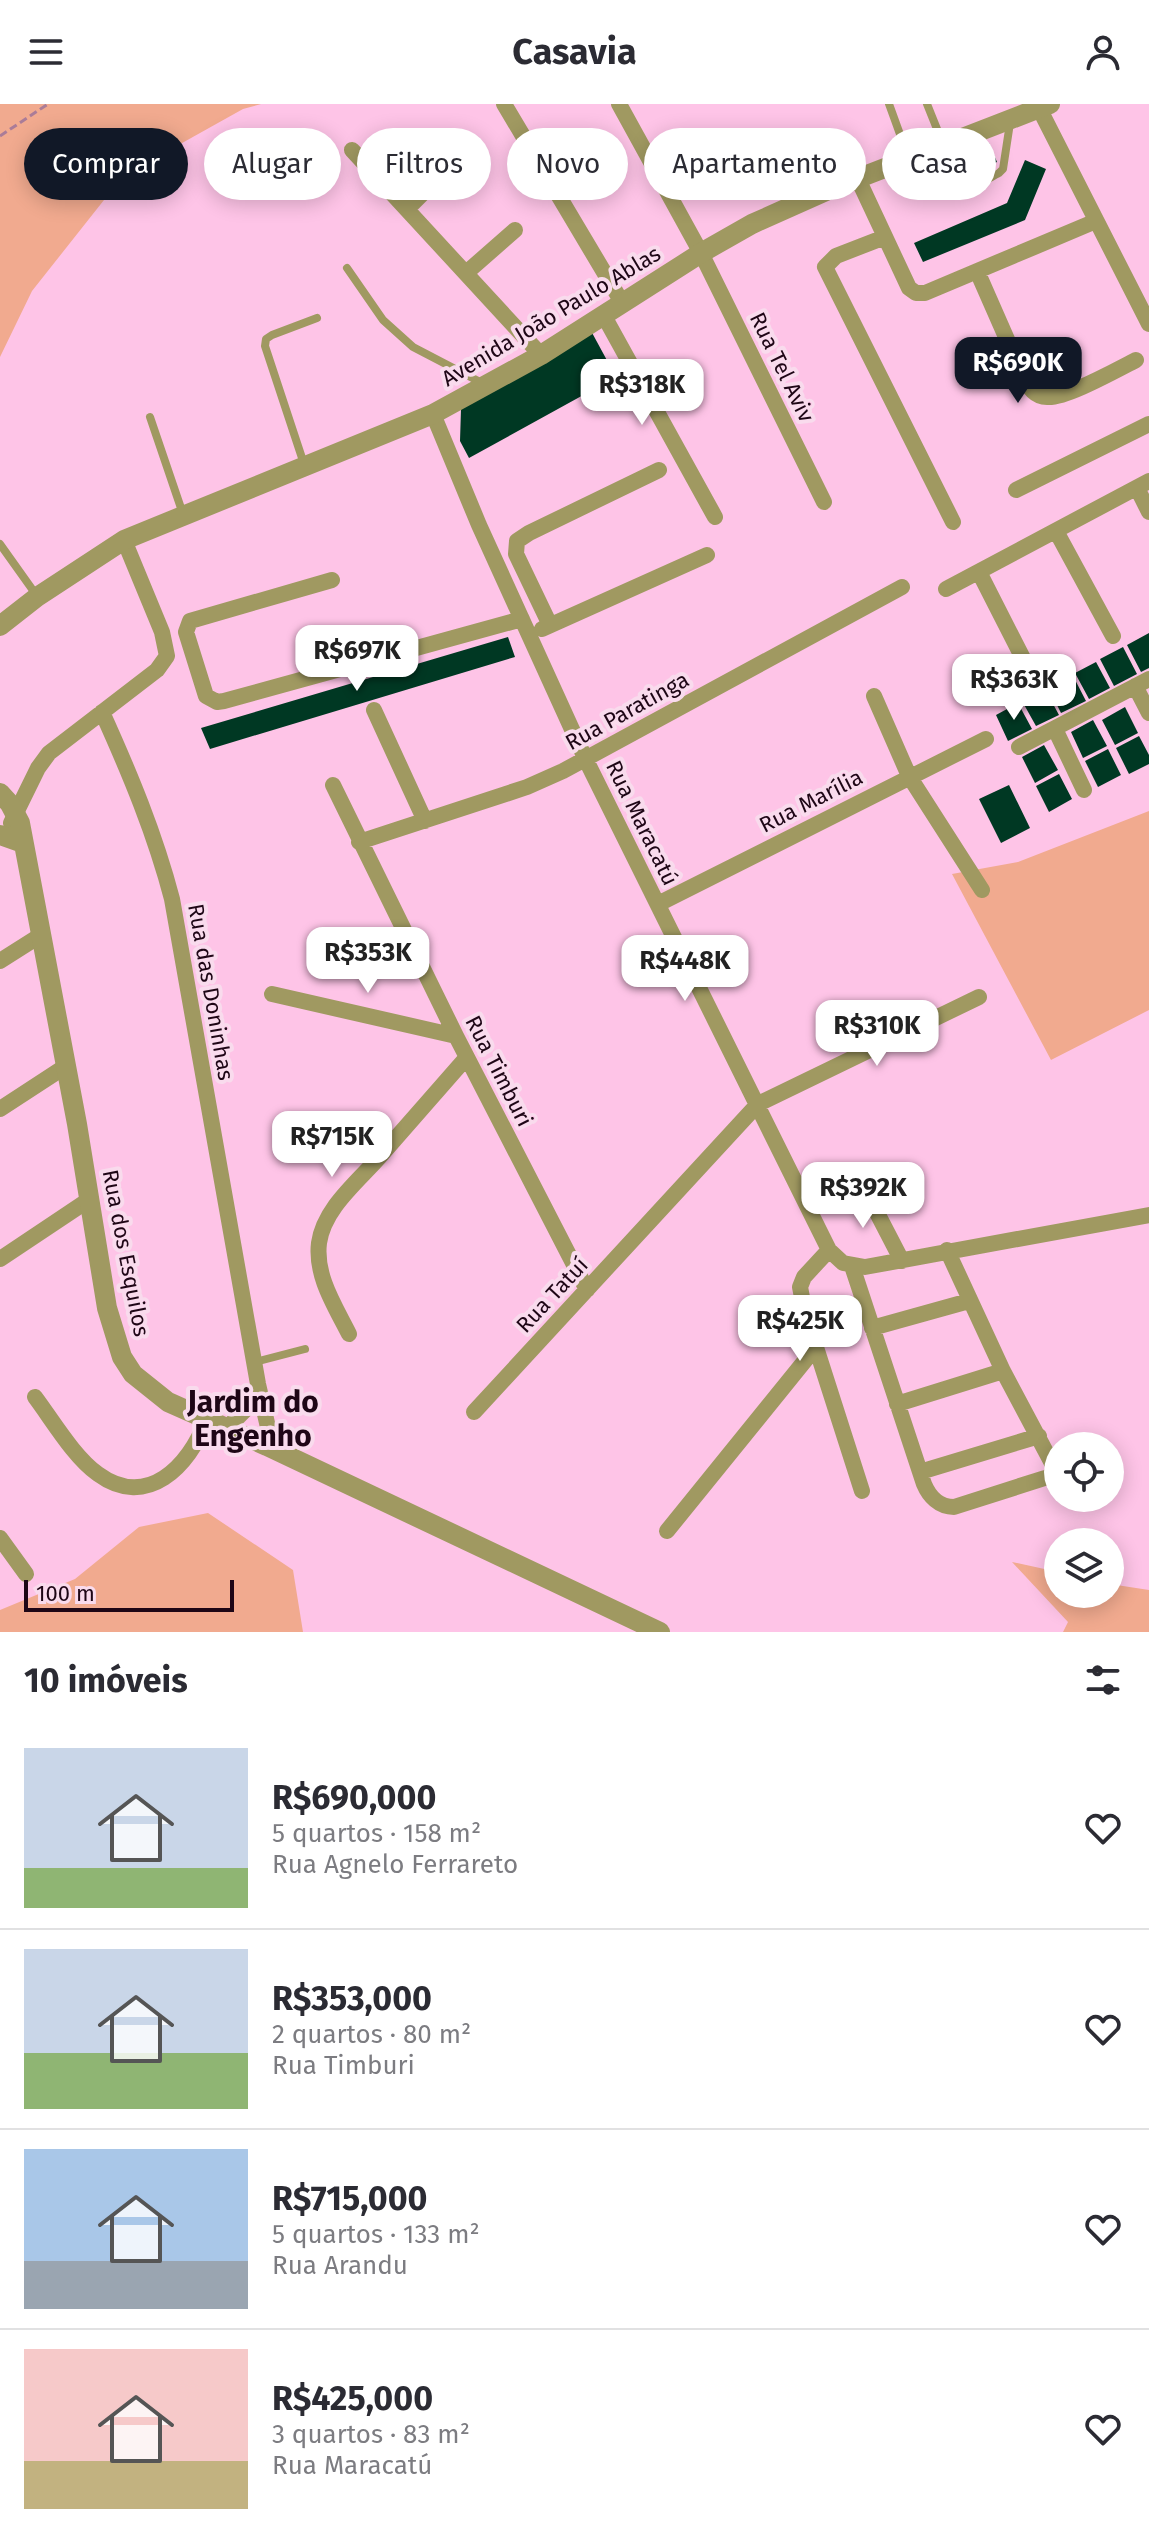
<!DOCTYPE html>
<html lang="pt">
<meta charset="utf-8">
<style>
:root{--surface:#fff;--page:#f7f7f7;--text:#2b2b33;--muted:#7c7c81;--line:#e1e1e2;--accent:#111827}
body{margin:0;font-family:"Fira Sans",sans-serif;background:var(--page);color:var(--text);height:100vh;display:flex;flex-direction:column;font-size:30px;white-space:nowrap}
*{box-sizing:border-box;margin:0}
p{font-size:26px;color:var(--muted)}
.icon{flex:none;width:44px;height:44px;fill:none;stroke:currentColor;stroke-width:2;stroke-linecap:round;stroke-linejoin:round}
.map{position:relative;height:1528px;overflow:hidden}
.side{display:flex;flex-direction:column;background:var(--surface);flex:1}
.side>*{flex:none}
.banner{position:absolute;left:24px;top:24px;width:1102px;height:72px;display:flex;gap:16px}
.controls{position:absolute;left:1044px;top:1328px;display:grid;gap:16px}
.controls a{display:grid;place-items:center;width:80px;height:80px;border-radius:50%;background:var(--surface);box-shadow:0 4px 20px #0003;font-size:40px}
.scale{position:absolute;left:24px;bottom:20px;width:210px;box-sizing:border-box;padding-left:8px;border:4px solid #1e0616;border-top:0;font-size:22px;line-height:28px;white-space:nowrap;color:#1e0616;-webkit-text-stroke:6px #f9dbed;paint-order:stroke}
.price{position:absolute;translate:-50% -68px;padding:0 18px;border-radius:16px;background:#fff;color:#222;font-size:26px;line-height:52px;filter:drop-shadow(0 2px 4px #0008)}
.price::after{content:'';position:absolute;left:50%;top:48px;width:24px;height:18px;margin-left:-12px;background:inherit;clip-path:polygon(0 0,100% 0,50% 100%)}
.price.active{background:var(--accent);color:#fff}
ul{padding:0;list-style:none}
li{display:flex;align-items:center;gap:24px;height:200px;padding:0 24px}
li+li{border-top:2px solid var(--line)}
li span{display:grid;place-items:center;flex:none;width:224px;height:160px;border-radius:0px;color:#555}
li>.icon{margin-inline-start:auto}
span .icon{width:96px;height:96px;fill:#fffc;stroke-width:1}
li b{font-size:34px}
h2{display:flex;justify-content:space-between;align-items:center;height:96px;padding:0 24px;font-size:34px}
.chip{padding:0 28px;border-radius:36px;background:var(--surface);box-shadow:0 4px 20px #0003;font-size:28px;line-height:72px}
.chip.active{background:var(--accent);color:#fff}
header{display:flex;justify-content:space-between;align-items:center;height:104px;padding:0 24px;background:var(--surface);font-size:36px;font-weight:700}
.map>svg:first-child{display:block}
.green{fill:#f1aa8f}
.building{fill:#003823}
.lines{fill:none;stroke-linecap:round;stroke-linejoin:round}
.path{stroke:#aa7c98;stroke-width:3;stroke-dasharray:8 4;stroke-linecap:butt}
.service{stroke:#a09961;stroke-width:8}
.minor{stroke:#a09961;stroke-width:16}
.tertiary{stroke:#a09961;stroke-width:20}
.labels{text-anchor:middle;dominant-baseline:central;stroke-width:8;stroke-linejoin:round;paint-order:stroke}
.street-label{font-size:22px;fill:#1e0616;stroke:#f9dbed}
.district-label{font-size:30px;font-weight:bold;fill:#1e0616;stroke:#f9dbed}
</style>
<header><svg class="icon" aria-label="menu" viewBox="0 0 24 24"><path d="M4 6h16M4 12h16M4 18h16"/></svg>Casavia<svg class="icon" aria-label="person" viewBox="0 0 24 24"><circle cx="12" cy="8" r="4"/><path d="M4 21q1-7 8-7t8 7"/></svg></header>
<div class="map">
<svg width="1149" height="1528" viewBox="0 0 1149 1528">
<rect width="100%" height="100%" fill="#fec4e7"/>
<!-- green -->
<path class="green" d="M0,0h261l-18,5 -120,67 -91,115 -32,66z
M1149,707v199l-98,50 -99,-186 66,-12z
M208,1409l85,57 10,62h-303v-22l75,-31 64,-52z
M1012,1458l46,10v22h52v-10l39,6v42h-86l5,-10z"/>
<!-- building -->
<path class="building" d="M989,39l8,19 -56,23 -7,-20z
M1025,56l21,9 -21,51 -102,42 -9,-19 93,-40z
M590,225l26,48 -147,81 -9,-17 1,-32z
M1149,529v35l-8,4 -14,-27z
M508,533l7,20 -305,92 -9,-21z
M1123,543l14,27 -23,12 -14,-27z
M1096,558l14,26 -21,11 -14,-26z
M1072,570l14,27 -25,12 -13,-26z
M1045,585l14,26 -23,11 -14,-25z
M1018,599l14,26 -24,12 -12,-26z
M1125,603l13,26 -23,12 -13,-25z
M1093,616l14,26 -24,12 -12,-26z
M1139,632l10,19v9l-20,10 -13,-26z
M1044,641l14,25 -23,13 -13,-26z
M1108,645l13,26 -23,12 -13,-26z
M1059,670l13,25 -23,13 -13,-26z
M1009,681l21,43 -29,15 -22,-44z"/>
<g class="lines">
<!-- path -->
<path class="path" d="M0,32l48,-32"/>
<!-- service -->
<path class="service" d="M889,0l20,55
M927,0l16,40
M923,50c5,10 9,27 17,34 14,13 45,-8 59,-15l4,-4 7,-46
M347,164l36,52 30,27 71,37
M150,313l33,97
M304,360l-39,-118 1,-7 6,-4 45,-17
M0,440l37,52
M255,1258l50,-13"/>
<!-- minor -->
<path class="minor" d="M504,0l119,200
M619,0l82,149 123,249
M1039,4l110,216
M352,46l189,205
M858,75l51,109 7,5h9l171,-72
M407,105l60,-60
M885,133l-49,19 -11,11 128,255
M977,167l47,107c5,10 11,19 23,19 18,2 71,-28 89,-37
M466,169l49,-43
M604,212l111,201
M433,310l46,111 106,233 244,492 14,13 22,4 284,-52
M1137,384l12,24
M1016,386l133,-66
M1056,427l57,105
M979,468l53,104
M332,476l-142,41 -4,11 20,64 11,6 7,-1 298,-82
M946,485l203,-108
M550,521l-34,-71 1,-13 12,-8 130,-63
M542,525l165,-74
M1135,582l14,27
M874,592l35,80 73,114
M374,606l51,111
M102,608c28,62 53,122 70,187l86,485 15,65
M1055,625l29,61
M1019,643l130,-68
M333,681l123,251 131,254
M11,719l27,-55 11,-15 108,-83 10,-14 -5,-24 -38,-92
M359,738l168,-55 36,-16 339,-184
M658,800l328,-165
M0,857l41,-26
M272,890l184,42
M0,1005l66,-43
M860,1076l42,81
M829,1146l-25,27 -4,10 5,26 57,178
M0,1155l90,-60
M852,1162l72,218c5,12 15,23 30,23l94,-30 4,-3 2,-7 -51,-96 -56,-121
M872,1224l97,-27
M349,1230c-14,-28 -34,-58 -30,-91 5,-36 41,-63 63,-89 28,-32 57,-65 85,-97
M35,1293c18,24 39,60 63,77 49,36 91,-8 108,-53
M897,1300l106,-33
M474,1308l284,-308 221,-107
M226,1325l23,-23 9,-22
M920,1368l119,-36
M667,1427l149,-184
M0,1434l26,36"/>
<!-- tertiary -->
<path class="tertiary" d="M0,522l37,-29 87,-57 309,-126 108,-59 160,-102 51,-29 76,-34 222,-86
M0,689l10,11 10,19 57,301 30,184 15,49 11,17 35,28 99,44 393,186
M0,731l23,8"/>
</g>
<g class="labels">
<!-- street labels -->
<g class="street-label">
<text transform="translate(551 212) rotate(-31)">Avenida João Paulo Ablas</text>
<text transform="translate(782 263) rotate(64)">Rua Tel Aviv</text>
<text transform="translate(627 607) rotate(-29)">Rua Paratinga</text>
<text transform="translate(811 697) rotate(-27)">Rua Marília</text>
<text transform="translate(642 719) rotate(64)">Rua Maracatú</text>
<text transform="translate(211 888) rotate(80)">Rua das Doninhas</text>
<text transform="translate(499 967) rotate(63)">Rua Timburi</text>
<text transform="translate(126 1149) rotate(79)">Rua dos Esquilos</text>
<text transform="translate(552 1191) rotate(-47)">Rua Tatuí</text>
</g>
<!-- district labels -->
<g class="district-label">
<text x="253" y="1298">Jardim do<tspan x="253" dy="34">Engenho</tspan></text>
</g>
</g>
</svg>
<div class="controls">
<a><svg class="icon" aria-label="locate" viewBox="0 0 24 24"><circle cx="12" cy="12" r="6"/><path d="M12 2v4M12 18v4M2 12h4M18 12h4"/></svg></a>
<a><svg class="icon" aria-label="layers" viewBox="0 0 24 24"><path d="M12 4l9 5-9 5-9-5zM3 14l9 5 9-5"/></svg></a>
</div>
<div class="scale">100 m</div>
<b class="price active" style="left:1018px;top:301px">R$690K</b>
<b class="price" style="left:642px;top:323px">R$318K</b>
<b class="price" style="left:357px;top:589px">R$697K</b>
<b class="price" style="left:1014px;top:618px">R$363K</b>
<b class="price" style="left:368px;top:891px">R$353K</b>
<b class="price" style="left:685px;top:899px">R$448K</b>
<b class="price" style="left:877px;top:964px">R$310K</b>
<b class="price" style="left:332px;top:1075px">R$715K</b>
<b class="price" style="left:863px;top:1126px">R$392K</b>
<b class="price" style="left:800px;top:1259px">R$425K</b>
<div class="banner">
<a class="chip active">Comprar</a>
<a class="chip">Alugar</a>
<a class="chip">Filtros</a>
<a class="chip">Novo</a>
<a class="chip">Apartamento</a>
<a class="chip">Casa</a>
</div>
</div>
<section class="side">
<h2>10 imóveis<svg class="icon" aria-label="filters" viewBox="0 0 24 24"><path d="M4 7h16M4 17h16"/><circle cx="9" cy="7" r="2"/><circle cx="15" cy="17" r="2"/></svg></h2>
<ul>
<li><span style="background:linear-gradient(#c9d6e8 75%,#8fb573 0)"><svg class="icon" aria-label="home" viewBox="0 0 24 24"><path d="M3 11l9-7 9 7M6 9v11h12V9"/></svg></span><div><b>R$690,000</b><p>5 quartos · 158 m²</p><p>Rua Agnelo Ferrareto</p></div><svg class="icon" aria-label="heart" viewBox="0 0 24 24"><path d="M12 20l-8-8c-3-5 5-10 8-4 3-6 11-1 8 4z"/></svg></li>
<li><span style="background:linear-gradient(#c9d6e8 65%,#8fb573 0)"><svg class="icon" aria-label="home" viewBox="0 0 24 24"><path d="M3 11l9-7 9 7M6 9v11h12V9"/></svg></span><div><b>R$353,000</b><p>2 quartos · 80 m²</p><p>Rua Timburi</p></div><svg class="icon" aria-label="heart" viewBox="0 0 24 24"><path d="M12 20l-8-8c-3-5 5-10 8-4 3-6 11-1 8 4z"/></svg></li>
<li><span style="background:linear-gradient(#a9c7e8 70%,#9aa5b1 0)"><svg class="icon" aria-label="home" viewBox="0 0 24 24"><path d="M3 11l9-7 9 7M6 9v11h12V9"/></svg></span><div><b>R$715,000</b><p>5 quartos · 133 m²</p><p>Rua Arandu</p></div><svg class="icon" aria-label="heart" viewBox="0 0 24 24"><path d="M12 20l-8-8c-3-5 5-10 8-4 3-6 11-1 8 4z"/></svg></li>
<li><span style="background:linear-gradient(#f6c9c9 70%,#c2b280 0)"><svg class="icon" aria-label="home" viewBox="0 0 24 24"><path d="M3 11l9-7 9 7M6 9v11h12V9"/></svg></span><div><b>R$425,000</b><p>3 quartos · 83 m²</p><p>Rua Maracatú</p></div><svg class="icon" aria-label="heart" viewBox="0 0 24 24"><path d="M12 20l-8-8c-3-5 5-10 8-4 3-6 11-1 8 4z"/></svg></li>
</ul>
</section>
